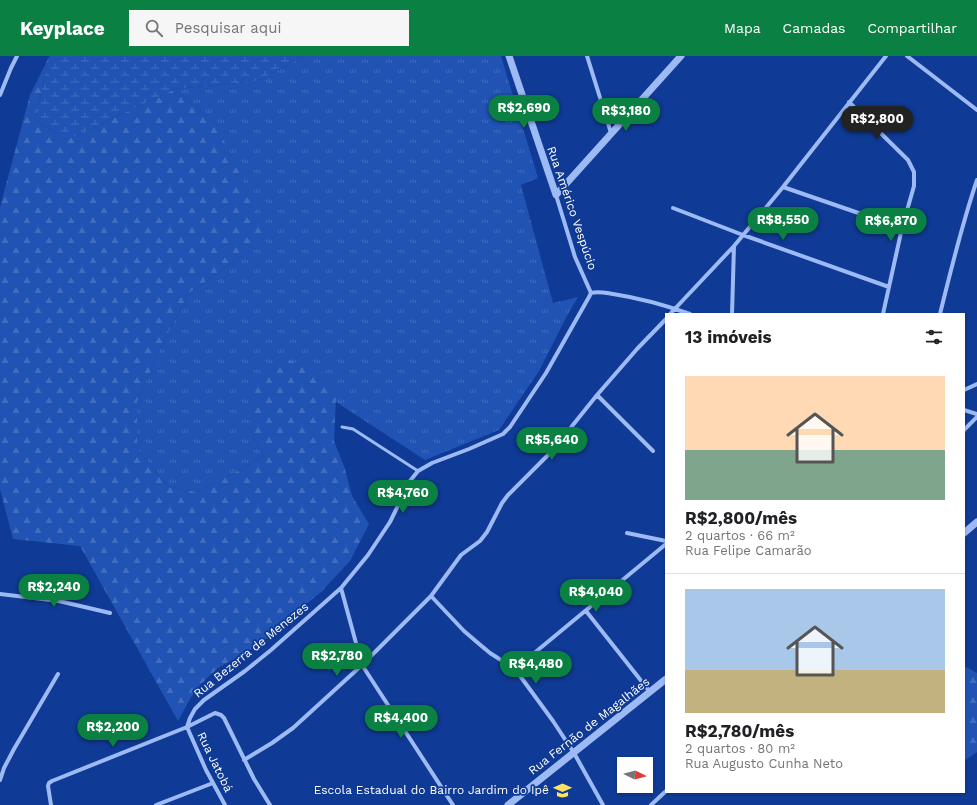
<!DOCTYPE html>
<html lang="pt">
<meta charset="utf-8">
<style>
:root{--surface:#fff;--page:#f6f6f6;--text:#202124;--muted:#757577;--line:#e0e0e0;--accent:#0b8043}
body{margin:0;font-family:"Work Sans",sans-serif;background:var(--page);color:var(--text);height:100vh;display:flex;flex-direction:column;font-size:15px;white-space:nowrap}
*{box-sizing:border-box;margin:0}
p{font-size:13px;color:var(--muted)}
.icon{flex:none;width:22px;height:22px;fill:none;stroke:currentColor;stroke-width:2;stroke-linecap:round;stroke-linejoin:round}
.map{position:relative;flex:1;overflow:hidden}
.panel{position:absolute;left:665px;top:257px;width:300px;height:480px;display:flex;flex-direction:column;background:var(--surface);border-radius:0px;box-shadow:0 1px 3px #0004}
.panel>*{flex:none}
.needle{width:26px;rotate:96deg}
.controls{position:absolute;left:617px;top:701px;display:grid;gap:8px}
.controls a{display:grid;place-items:center;width:36px;height:36px;border-radius:0px;background:var(--surface);box-shadow:0 1px 3px #0004;font-size:20px}
.price{position:absolute;translate:-50% -34px;padding:0 9px;border-radius:14px;background:var(--accent);color:#fff;font-size:13px;line-height:26px;filter:drop-shadow(0 1px 2px #0008)}
.price::after{content:'';position:absolute;left:50%;top:24px;width:12px;height:9px;margin-left:-6px;background:inherit;clip-path:polygon(0 0,100% 0,50% 100%)}
.price.selected{background:#222;color:#fff}
ul{padding:0;list-style:none}
li{display:grid;align-content:center;gap:8px;height:212px;padding:0 20px}
li+li{border-top:1px solid var(--line)}
li span{display:grid;place-items:center;height:124px;border-radius:0px;color:#555}
li>.icon{margin-inline-start:auto}
span .icon{width:72px;height:72px;fill:#fffc;stroke-width:1}
li b{font-size:17px}
h2{display:flex;justify-content:space-between;align-items:center;height:48px;padding:0 20px;font-size:17px}
header{display:flex;align-items:center;gap:24px;box-sizing:border-box;height:56px;padding:0 20px;background:var(--accent);color:#fff}
header strong{font-size:19px}
nav{display:flex;gap:22px;margin-inline-start:auto;font-size:14px}
.search{width:280px;height:36px;background:var(--page);display:flex;align-items:center;gap:10px;box-sizing:border-box;padding:0 14px;border-radius:0px;color:var(--muted);font-size:15px}
.map>svg:first-child{display:block}
.grass{fill:url(#grass-tufts)}
.forest{fill:url(#forest-firs)}
.wetland{fill:url(#wetland-marsh)}
.lines{fill:none;stroke-linecap:round;stroke-linejoin:round}
.service{stroke:#9dbaf4;stroke-width:3}
.minor{stroke:#9dbaf4;stroke-width:4}
.tertiary{stroke:#9dbaf4;stroke-width:7}
.labels{text-anchor:middle;dominant-baseline:central;stroke-width:3.5;stroke-linejoin:round;paint-order:stroke}
.street-label{font-size:12px;fill:#fff;stroke:#0f3a95}
.poi-label{font-size:12px;fill:#fff;stroke:#0f3a95;text-anchor:end}
</style>
<header>
<strong>Keyplace</strong>
<div class="search"><svg class="icon" aria-label="search" viewBox="0 0 24 24"><circle cx="10" cy="10" r="6"/><path d="M15 15l6 6"/></svg>Pesquisar aqui</div>
<nav><a>Mapa</a><a>Camadas</a><a>Compartilhar</a></nav>
</header>
<div class="map">
<svg width="977" height="749" viewBox="0 0 977 749">
<defs>
<pattern id="grass-tufts" width="24" height="20" patternUnits="userSpaceOnUse"><rect width="24" height="20" fill="#2053b4"/><path d="M3 7l-1-3M5 7V3M7 7l1-3M15 17l-1-3M17 17v-4M19 17l1-3" fill="none" stroke="#416dbf"/></pattern>
<pattern id="forest-firs" width="22" height="20" patternUnits="userSpaceOnUse"><rect width="22" height="20" fill="#2053b4"/><path d="M5 1l3.5 6h-7zM16 11l3.5 6h-7z" fill="#416dbf"/></pattern>
<pattern id="wetland-marsh" width="20" height="14" patternUnits="userSpaceOnUse"><rect width="20" height="14" fill="#2053b4"/><path d="M1 5h8M5 5V1M11 12h8M15 12V8" fill="none" stroke="#416dbf"/></pattern>
</defs>
<rect width="100%" height="100%" fill="#0f3a95"/>
<!-- grass -->
<path class="grass" d="M304,0h197l37,122 -17,7 32,118 25,-6 -10,17 -29,57 -40,59 -74,30 -89,-58 -14,-29 -73,54 14,29 -21,13 -46,23 -28,-6 -31,-37v-48l28,-63 25,-46 57,-39 -31,-129 -41,-35 83,-8z"/>
<!-- forest -->
<path class="forest" d="M49,1l-14,63 32,20 108,-51 41,35 27,57 22,51 -18,21 -57,39 -25,46 -28,63v48l31,37 28,6 46,-23 21,-13 -14,-29 2,-35 36,-33 36,14 13,24 -2,44 11,28 7,27 17,28 -19,37 -29,31 -29,24 -33,29 -41,23 -18,17 -10,14 -12,22 -98,-175 -67,-7 -13,-50v-282l30,-112z
M964,611h2l11,6v79l-13,9z"/>
<!-- wetland -->
<path class="wetland" d="M50,0h254l-46,25 -83,8 -108,51 -32,-20 14,-63z"/>
<g class="lines">
<!-- service -->
<path class="service" d="M342,371l11,2 65,42"/>
<!-- minor -->
<path class="minor" d="M587,0l24,77
M907,0l70,54
M0,39l11,-27 6,-12
M849,46l59,58 6,12v14l-12,42 -19,86
M783,131l119,41
M556,139l19,62 16,36
M673,152l70,27 146,52
M591,237c8,-2 15,0 22,1 26,4 52,11 77,20
M670,258l64,-68 49,-59 103,-131
M732,258l2,-68
M940,258c11,-45 22,-90 37,-134
M964,334l13,-6
M597,339l56,56
M964,354l13,4
M964,374l13,-13
M627,477l39,8
M341,532l21,77 91,140
M0,538l59,7 51,12
M431,540l33,35 14,12 12,10 25,16 38,52 21,32 29,52
M586,555l64,81
M515,613l151,-125
M187,671l3,-9 5,-9 9,-9 41,-29 26,-21 70,-62 27,-33 22,-33 20,-41 8,-10 14,-8 37,-14 34,-15 7,-7 36,-54 43,-76 2,-4
M187,671l19,43 19,35
M244,704l28,-17 21,-15 69,-63 69,-69 30,-41 19,-14 7,-9 15,-29 6,-8 44,-44 45,-56 40,-46 29,-30
M0,724l4,-12 10,-19 44,-75
M51,749l-3,-19 1,-3 3,-2 135,-54 28,-14 6,2 3,3 30,61 16,26
M156,749l57,-22
M651,749l15,-14"/>
<!-- tertiary -->
<path class="tertiary" d="M509,0l47,139 125,-139
M964,477l13,-11
M508,749l158,-126"/>
</g>
<!-- icons -->
<defs>
<symbol id="school-bare" viewBox="-9 -9 18 18"><path d="M0-5L7-2L0 1L-7-2ZM-4 1L0 2.5L4 1V4Q0 6-4 4Z" fill="#ffe360" stroke="#0f3a95" stroke-width="2.5" paint-order="stroke"/></symbol>
</defs>
<g fill-rule="evenodd">
<use href="#school-bare" x="550" y="722" width="25" height="25"/>
</g>
<g class="labels">
<!-- street labels -->
<g class="street-label">
<text transform="translate(572 152) rotate(71)">Rua Américo Vespúcio</text>
<text transform="translate(251 594) rotate(-39)">Rua Bezerra de Menezes</text>
<text transform="translate(589 670) rotate(-38)">Rua Fernão de Magalhães</text>
<text transform="translate(215 706) rotate(64)">Rua Jatobá</text>
</g>
<!-- poi labels -->
<g class="poi-label">
<text x="549" y="734">Escola Estadual do Bairro Jardim do Ipê</text>
</g>
</g>
</svg>
<div class="controls">
<a><svg class="needle" viewBox="-14 -14 28 28"><path d="M0-13l5 13h-10z" fill="#e53935"/><path d="M0 13l5-13h-10z" fill="#757577"/></svg></a>
</div>
<b class="price" style="left:524px;top:73px">R$2,690</b>
<b class="price" style="left:626px;top:76px">R$3,180</b>
<b class="price selected" style="left:877px;top:84px">R$2,800</b>
<b class="price" style="left:783px;top:185px">R$8,550</b>
<b class="price" style="left:891px;top:186px">R$6,870</b>
<b class="price" style="left:552px;top:405px">R$5,640</b>
<b class="price" style="left:403px;top:458px">R$4,760</b>
<b class="price" style="left:54px;top:552px">R$2,240</b>
<b class="price" style="left:596px;top:557px">R$4,040</b>
<b class="price" style="left:337px;top:621px">R$2,780</b>
<b class="price" style="left:536px;top:629px">R$4,480</b>
<b class="price" style="left:401px;top:683px">R$4,400</b>
<b class="price" style="left:113px;top:692px">R$2,200</b>
<section class="panel">
<h2>13 imóveis<svg class="icon" aria-label="filters" viewBox="0 0 24 24"><path d="M4 7h16M4 17h16"/><circle cx="9" cy="7" r="2"/><circle cx="15" cy="17" r="2"/></svg></h2>
<ul>
<li><span style="background:linear-gradient(#ffd9b3 60%,#7fa58c 0)"><svg class="icon" aria-label="home" viewBox="0 0 24 24"><path d="M3 11l9-7 9 7M6 9v11h12V9"/></svg></span><div><b>R$2,800/mês</b><p>2 quartos · 66 m²</p><p>Rua Felipe Camarão</p></div></li>
<li><span style="background:linear-gradient(#a9c7e8 65%,#c2b280 0)"><svg class="icon" aria-label="home" viewBox="0 0 24 24"><path d="M3 11l9-7 9 7M6 9v11h12V9"/></svg></span><div><b>R$2,780/mês</b><p>2 quartos · 80 m²</p><p>Rua Augusto Cunha Neto</p></div></li>
</ul>
</section>
</div>
